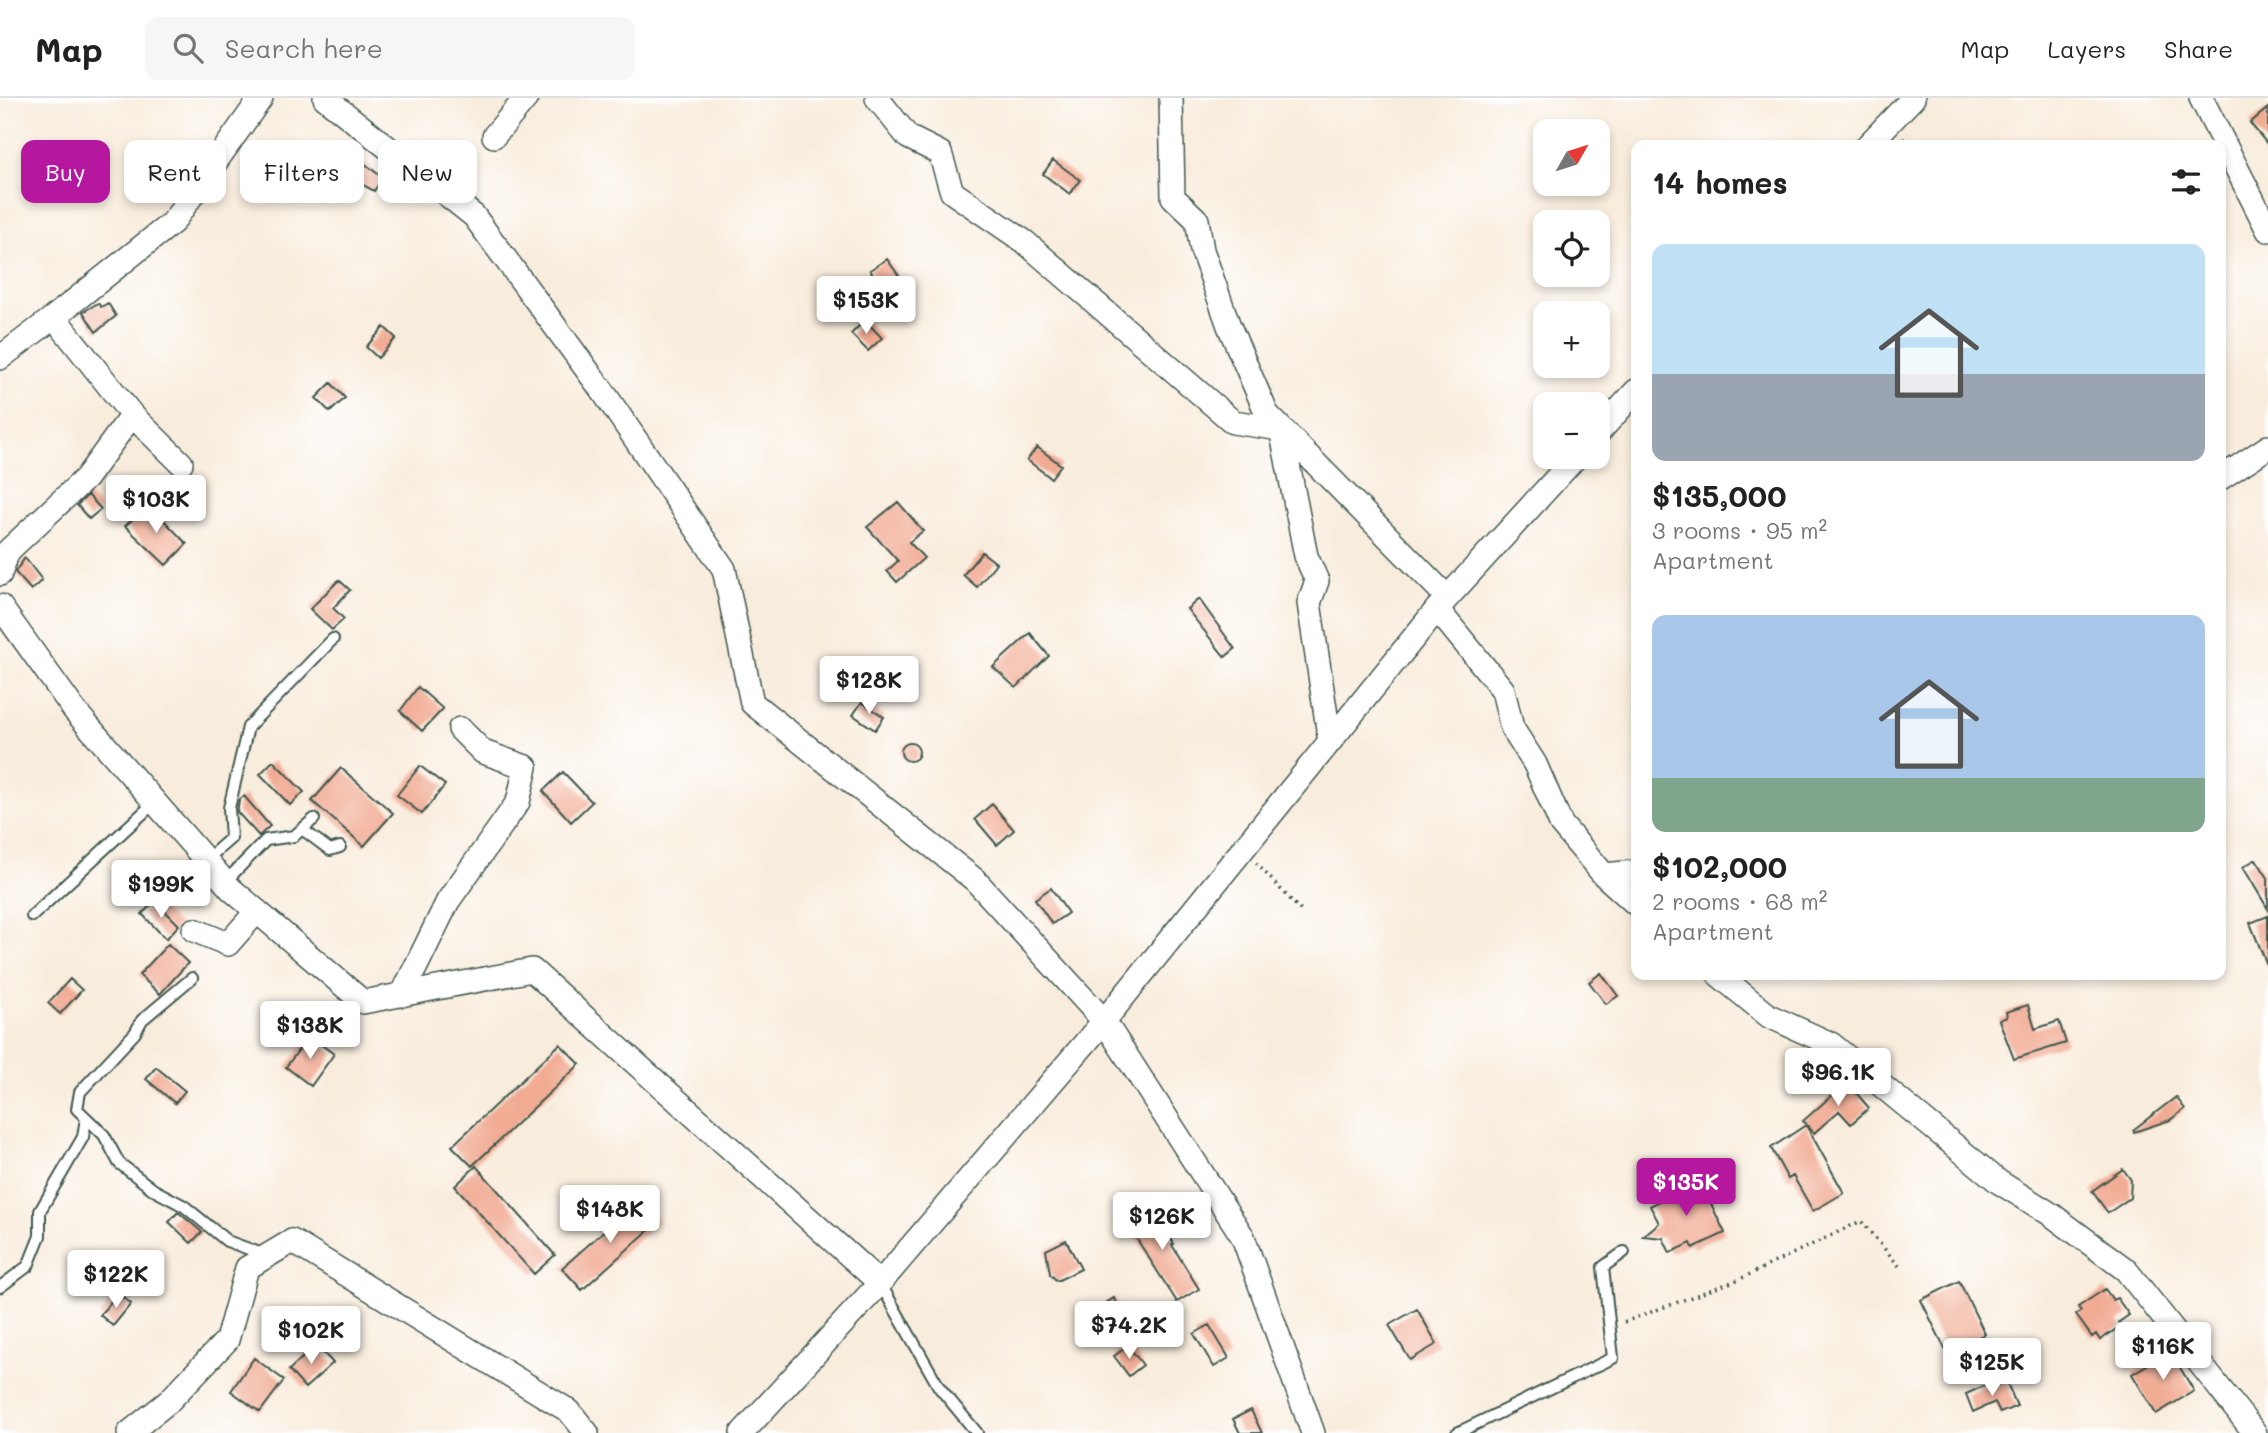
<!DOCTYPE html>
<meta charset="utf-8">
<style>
:root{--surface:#fff;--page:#f6f6f6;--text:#222;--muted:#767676;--line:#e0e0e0;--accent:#b5179e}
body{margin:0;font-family:Mali,sans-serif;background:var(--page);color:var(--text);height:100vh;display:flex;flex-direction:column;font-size:26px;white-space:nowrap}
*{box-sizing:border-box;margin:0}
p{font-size:23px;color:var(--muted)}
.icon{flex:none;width:38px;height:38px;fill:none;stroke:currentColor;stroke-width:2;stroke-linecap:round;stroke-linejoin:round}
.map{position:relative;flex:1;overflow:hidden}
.drawer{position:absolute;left:1631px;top:42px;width:595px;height:840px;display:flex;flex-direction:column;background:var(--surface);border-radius:14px;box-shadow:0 4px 10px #0003}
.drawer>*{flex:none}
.guide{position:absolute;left:21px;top:42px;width:665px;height:63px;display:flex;gap:14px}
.needle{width:46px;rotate:51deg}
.controls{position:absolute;left:1533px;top:21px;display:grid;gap:14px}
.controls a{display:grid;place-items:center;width:77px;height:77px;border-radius:14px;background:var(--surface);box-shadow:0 4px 10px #0003;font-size:35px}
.price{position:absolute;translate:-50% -60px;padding:0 16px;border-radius:7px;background:#fff;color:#222;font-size:23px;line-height:46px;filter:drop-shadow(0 2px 4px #0008)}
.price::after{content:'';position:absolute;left:50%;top:42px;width:21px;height:16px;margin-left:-10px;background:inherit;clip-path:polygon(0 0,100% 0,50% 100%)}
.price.on{background:var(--accent);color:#fff}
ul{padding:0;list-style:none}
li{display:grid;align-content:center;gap:14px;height:371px;padding:0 21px}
li span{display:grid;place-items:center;height:217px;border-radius:14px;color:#555}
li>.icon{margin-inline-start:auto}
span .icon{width:126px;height:126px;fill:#fffc;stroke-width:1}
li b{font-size:30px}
h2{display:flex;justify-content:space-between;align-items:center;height:84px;padding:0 21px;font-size:30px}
.tag{padding:0 24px;border-radius:14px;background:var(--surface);box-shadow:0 4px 10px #0003;font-size:24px;line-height:63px}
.tag.on{background:var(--accent);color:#fff}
header{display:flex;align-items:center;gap:42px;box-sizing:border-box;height:98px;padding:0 35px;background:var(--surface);border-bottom:2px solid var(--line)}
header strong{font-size:33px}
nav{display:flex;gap:38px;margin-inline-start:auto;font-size:24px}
.search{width:490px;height:63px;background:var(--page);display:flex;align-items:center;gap:18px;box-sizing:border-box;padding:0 24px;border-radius:14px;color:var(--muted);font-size:26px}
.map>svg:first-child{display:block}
.building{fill:#f1ab93}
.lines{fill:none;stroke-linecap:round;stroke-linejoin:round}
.lane-casing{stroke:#40574d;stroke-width:14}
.street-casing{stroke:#40574d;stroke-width:26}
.path{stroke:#40574d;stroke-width:3.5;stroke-dasharray:2 5;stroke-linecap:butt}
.lane{stroke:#fff;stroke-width:10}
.street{stroke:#fff;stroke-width:23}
</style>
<header>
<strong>Map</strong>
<div class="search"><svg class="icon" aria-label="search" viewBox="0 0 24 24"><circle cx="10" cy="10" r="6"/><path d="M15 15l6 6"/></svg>Search here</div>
<nav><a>Map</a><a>Layers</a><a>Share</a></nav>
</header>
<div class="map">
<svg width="2268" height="1335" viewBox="0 0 2268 1335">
<rect width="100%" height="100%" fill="#fff"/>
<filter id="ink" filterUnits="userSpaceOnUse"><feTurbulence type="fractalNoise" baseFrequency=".0143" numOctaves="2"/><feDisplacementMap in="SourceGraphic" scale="14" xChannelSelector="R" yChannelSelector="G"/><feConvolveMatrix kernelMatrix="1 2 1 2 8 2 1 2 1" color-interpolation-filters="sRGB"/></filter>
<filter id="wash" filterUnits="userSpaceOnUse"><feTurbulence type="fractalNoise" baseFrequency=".00686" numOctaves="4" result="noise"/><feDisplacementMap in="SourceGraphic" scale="28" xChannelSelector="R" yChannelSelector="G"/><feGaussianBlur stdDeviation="1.57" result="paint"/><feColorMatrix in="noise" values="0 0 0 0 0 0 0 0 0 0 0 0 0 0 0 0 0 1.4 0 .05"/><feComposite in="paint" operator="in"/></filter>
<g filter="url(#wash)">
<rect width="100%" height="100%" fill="#f8ecdc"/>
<g id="blocks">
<!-- building -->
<path class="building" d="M2268,10v37l-18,-22z
M356,59l27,21 -9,13 -29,-16z
M166 69a9 9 0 1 1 18 0a9 9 0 1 1-18 0Z
M1053,62l27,20 -10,14 -27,-20z
M887,161l12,17 -17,12 -12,-18z
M98,205l3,4 7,-4 8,13 -20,16 -13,-20z
M865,222l17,18 -14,13 -17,-17z
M384,229l12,11 -18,20 -12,-11z
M331,285l14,15 -15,14 -14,-14z
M1037,349l24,18 -10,13 -24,-18z
M88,397l13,14 -12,10 -12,-14z
M898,404l25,29 -14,11 15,16 -27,24 -10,-11 11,-10 -31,-34z
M149,407l38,39 -21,21 -41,-39z
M982,454l14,11 -19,24 -14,-12z
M25,460l17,22 -11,10 -16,-18z
M339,482l11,10 -17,18 11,11 -12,11 -22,-21z
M1199,501l36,50 -10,8 -38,-48z
M1030,535l19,23 -33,32 -23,-21z
M418,589l25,22 -21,22 -22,-20z
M862,604l22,15 -9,13 -22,-15z
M901 654a9 9 0 1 1 18 0a9 9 0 1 1-18 0Z
M273,663l31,31 -14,13 -30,-31z
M420,668l25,19 -23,29 -25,-19z
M341,670l52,45 -29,33 -52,-45z
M563,674l29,30 -21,20 -28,-31z
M244,698l26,30 -11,10 -22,-24 2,-12z
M992,706l22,26 -17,15 -22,-26z
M2256,761l12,19v31l-25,-42z
M1051,790l17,25 -16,11 -17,-25z
M155,803l24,24 -13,14 -24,-25z
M2268,818v49h-1l-17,-42z
M168,846l20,19 -28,31 -21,-19z
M1601,875l17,23 -12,8 -17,-22z
M70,881l12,11 -22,24 -12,-11z
M2028,907l7,24 24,-8 7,22 -52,16 -15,-39 8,-3 -1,-5z
M309,938l25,18 -23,32 -25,-19z
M560,946l20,20 -108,102 -20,-20z
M156,969l29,24 -10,12 -29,-24z
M1847,984l22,26 -18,16 -12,-13 -25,22 -11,-12z
M2176,999l9,12 -15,11 -36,12 -1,-2z
M1806,1027l38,68 -31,18 -20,-35 -5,3 -17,-31z
M476,1068l79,89 -21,19 -79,-88z
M2123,1071l8,11 -1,18 -22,15 -16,-22z
M1699,1081l26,54 -32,15 -2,-5 -21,10 -7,-15 -20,-2 16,-13 -9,-17z
M639,1102l19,22 -76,68 -20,-22z
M1151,1106l23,40 -2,1 27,44 -22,13 -53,-83z
M178,1114l24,20 -11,11 -22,-21z
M1066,1142l15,29 -24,12 -7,-7 -4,-24z
M1959,1183l26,53 -38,19 -26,-53z
M2105,1191l8,11 4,-2 12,17 -10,7 2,4 -21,14 -4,-6 -4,3 -16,-22 5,-4 -3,-4z
M118,1195l13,11 -18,22 -13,-11z
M1114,1200l12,21 -13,7 -12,-20z
M1417,1211l20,35 -27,16 -21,-35z
M1209,1227l20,33 -15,9 -20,-33z
M316,1247l17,18 -28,25 -16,-18z
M1128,1248l15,19 -14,11 -15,-20z
M2170,1253l24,40 -38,23 -24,-40z
M254,1260l30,22 -24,32 -29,-21z
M2006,1283l11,25 -17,7 -5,-11 -22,10 -7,-18 22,-10 2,4z
M1251,1312l11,23h-22l-7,-14z"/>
</g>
</g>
<g filter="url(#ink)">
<use href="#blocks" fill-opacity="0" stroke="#40574d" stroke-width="2"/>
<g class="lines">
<defs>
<path id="lane" d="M302,731l28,21 10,-3
M206,762l25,-22 -2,-30 19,-81 85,-88
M225,784l41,-42 28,-4 20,-17
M32,818l123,-114
M192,880l-50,42 -7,13 -55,59 -3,17 27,26 15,28 35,27 30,16 43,35 38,14
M880,1185l59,104 38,46
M0,1189l28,-21 12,-30v-25l43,-74 3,-19
M1457,1335l156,-75 -10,-91 21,-15"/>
<path id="street" d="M325,0l149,118 130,177 120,176 28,134 223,177 129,141 139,216 70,196
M877,0l31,39 32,16 12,39 73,50 208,180 48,7 25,127 11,25 -8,22 21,139
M1171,0l2,99 24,23 5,30 27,76 38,88 180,183
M2201,0l67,132
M494,38l32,-38
M1868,47l45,-47
M54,219l119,-95 88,-124
M0,260l54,-41 78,98 49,48
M1598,335l38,-42
M2221,380l47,-31
M0,476l8,-23 78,-73 46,-63
M0,508l75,105 156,178 132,113 169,-32 348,313
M1437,511l66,81 9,38 23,36 26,60 43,51 32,29
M1604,777l32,-3
M194,832l34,14 29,-33
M1719,877l50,41 62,28 168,138 53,33 74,55 129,163
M402,897l46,-94 70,-99 8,-35 -43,-15 -23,-23
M129,1335l39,-31 59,-62 20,-72 45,-27 277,170 18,22
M742,1335l138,-150 224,-262 333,-412 139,-152"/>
</defs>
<!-- lane casing -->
<use href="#lane" class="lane-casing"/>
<!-- street casing -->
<use href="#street" class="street-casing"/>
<!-- path -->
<path class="path" d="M1903,40l5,7
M1256,765l47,50
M1624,1224l116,-43 121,-58 38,45"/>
<!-- lane -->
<use href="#lane" class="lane"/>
<!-- street -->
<use href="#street" class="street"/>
</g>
</g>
</svg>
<div class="controls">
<a><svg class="needle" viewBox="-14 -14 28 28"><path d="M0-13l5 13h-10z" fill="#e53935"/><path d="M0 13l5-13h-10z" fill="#767676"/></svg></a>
<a><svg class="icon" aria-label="locate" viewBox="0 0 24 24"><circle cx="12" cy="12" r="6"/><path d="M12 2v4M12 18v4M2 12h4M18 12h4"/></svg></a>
<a>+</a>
<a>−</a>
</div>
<b class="price" style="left:866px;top:238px">$153K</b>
<b class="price" style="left:156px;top:437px">$103K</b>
<b class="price" style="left:869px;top:618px">$128K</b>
<b class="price" style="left:161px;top:822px">$199K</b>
<b class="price" style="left:310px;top:963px">$138K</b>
<b class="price" style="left:1838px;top:1010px">$96.1K</b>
<b class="price on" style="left:1686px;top:1120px">$135K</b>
<b class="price" style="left:610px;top:1147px">$148K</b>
<b class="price" style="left:1162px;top:1154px">$126K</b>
<b class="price" style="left:116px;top:1212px">$122K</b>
<b class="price" style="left:1129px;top:1263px">$74.2K</b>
<b class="price" style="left:311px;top:1268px">$102K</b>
<b class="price" style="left:2163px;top:1284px">$116K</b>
<b class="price" style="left:1992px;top:1300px">$125K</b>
<div class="guide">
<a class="tag on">Buy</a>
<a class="tag">Rent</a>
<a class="tag">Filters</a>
<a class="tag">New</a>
</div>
<section class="drawer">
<h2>14 homes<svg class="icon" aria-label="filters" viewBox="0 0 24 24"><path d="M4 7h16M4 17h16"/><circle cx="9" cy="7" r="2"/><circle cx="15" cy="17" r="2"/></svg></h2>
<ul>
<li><span style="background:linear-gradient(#bfe0f5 60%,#9aa5b1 0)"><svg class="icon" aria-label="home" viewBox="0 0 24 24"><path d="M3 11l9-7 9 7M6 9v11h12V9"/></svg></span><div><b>$135,000</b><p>3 rooms · 95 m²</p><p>Apartment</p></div></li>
<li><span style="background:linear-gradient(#a9c7e8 75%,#7fa58c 0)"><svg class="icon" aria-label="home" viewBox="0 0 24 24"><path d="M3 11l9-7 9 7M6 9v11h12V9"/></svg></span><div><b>$102,000</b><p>2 rooms · 68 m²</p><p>Apartment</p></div></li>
</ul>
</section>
</div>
